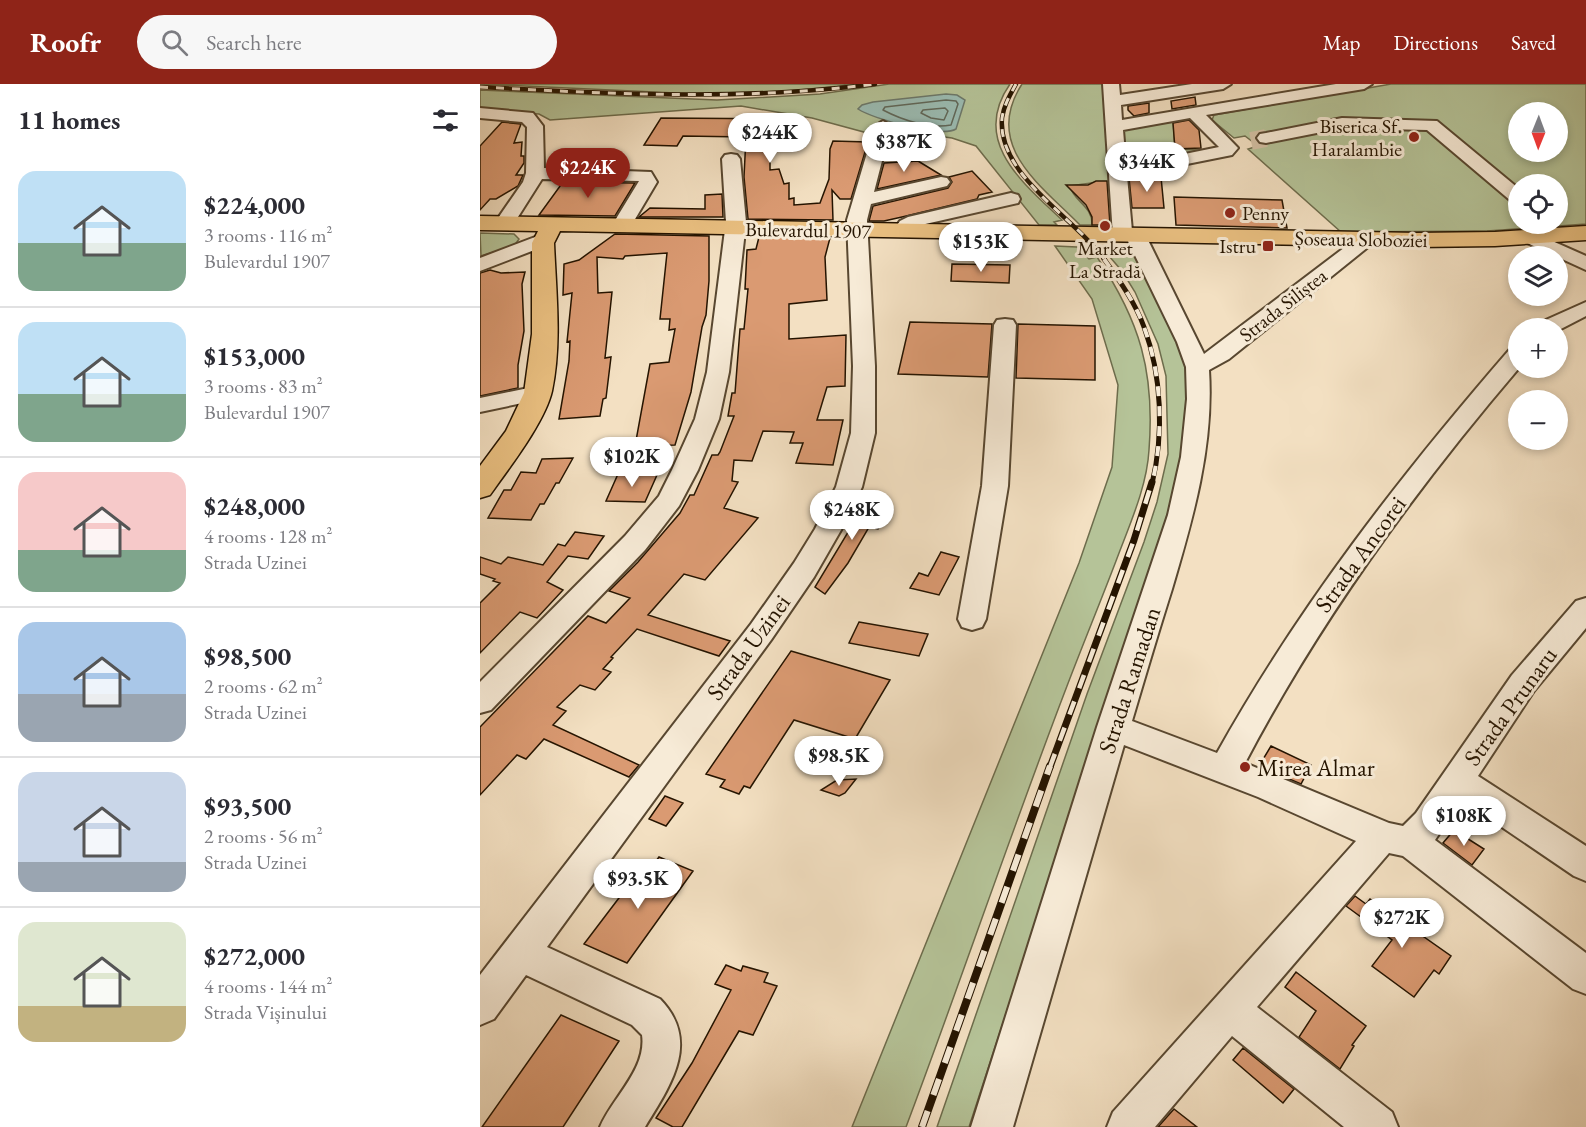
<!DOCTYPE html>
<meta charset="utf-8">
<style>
:root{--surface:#fff;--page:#f7f7f7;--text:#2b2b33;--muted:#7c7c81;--line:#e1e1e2;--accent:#8f2418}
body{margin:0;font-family:"EB Garamond",serif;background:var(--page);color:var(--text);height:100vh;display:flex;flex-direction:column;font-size:22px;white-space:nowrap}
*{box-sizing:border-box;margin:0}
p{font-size:20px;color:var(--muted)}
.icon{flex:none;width:33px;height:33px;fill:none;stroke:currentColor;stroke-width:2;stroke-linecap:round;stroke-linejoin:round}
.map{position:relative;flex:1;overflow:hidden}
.side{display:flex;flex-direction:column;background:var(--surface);width:480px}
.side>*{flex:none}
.needle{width:39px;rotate:181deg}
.tools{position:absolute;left:1028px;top:18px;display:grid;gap:12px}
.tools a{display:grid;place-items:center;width:60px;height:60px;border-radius:50%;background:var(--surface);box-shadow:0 3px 9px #0003;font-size:30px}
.price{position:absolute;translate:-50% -51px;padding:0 14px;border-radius:21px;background:#fff;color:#222;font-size:20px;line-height:39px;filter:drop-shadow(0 2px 3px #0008)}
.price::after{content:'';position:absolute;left:50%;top:36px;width:18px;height:14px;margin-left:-9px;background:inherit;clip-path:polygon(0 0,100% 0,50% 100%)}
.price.selected{background:var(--accent);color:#fff}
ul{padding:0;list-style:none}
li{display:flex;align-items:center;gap:18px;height:150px;padding:0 18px}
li+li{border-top:2px solid var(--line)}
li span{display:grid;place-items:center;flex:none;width:168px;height:120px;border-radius:18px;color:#555}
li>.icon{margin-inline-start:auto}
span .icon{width:72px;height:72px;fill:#fffc;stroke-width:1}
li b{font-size:26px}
h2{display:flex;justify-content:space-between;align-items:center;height:72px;padding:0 18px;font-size:26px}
header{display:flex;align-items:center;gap:36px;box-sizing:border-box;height:84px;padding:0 30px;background:var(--accent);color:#fff}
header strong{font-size:28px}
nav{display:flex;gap:33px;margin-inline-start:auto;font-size:21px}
.search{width:420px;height:54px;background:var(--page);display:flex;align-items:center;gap:15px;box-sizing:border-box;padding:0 21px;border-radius:33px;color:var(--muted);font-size:22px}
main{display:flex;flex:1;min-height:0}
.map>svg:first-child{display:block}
.green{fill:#b5c398;stroke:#6d6c4c;stroke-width:1.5;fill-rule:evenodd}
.water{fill:#9bbdb4;stroke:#6c796c;stroke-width:1.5}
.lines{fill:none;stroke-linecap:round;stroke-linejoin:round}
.shore{stroke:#60685a;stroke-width:1.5}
.building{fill:#da9a72;stroke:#251400;stroke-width:1.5}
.minor-tunnel{stroke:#d4c1a5;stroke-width:18;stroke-dasharray:18 9;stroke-linecap:butt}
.minor-casing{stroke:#584730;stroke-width:4}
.major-casing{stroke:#251400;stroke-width:3}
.minor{fill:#f7ebd7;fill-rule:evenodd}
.major{fill:#eac081;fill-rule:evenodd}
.rail-far3-casing{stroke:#251400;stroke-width:4.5}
.rail-far2-casing{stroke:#251400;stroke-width:5}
.rail-far1-casing{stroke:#251400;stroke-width:7}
.rail-casing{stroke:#251400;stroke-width:8}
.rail-far3{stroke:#f7ebd7;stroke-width:3;stroke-dasharray:8;stroke-linecap:butt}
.rail-far2{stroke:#f7ebd7;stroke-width:4;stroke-dasharray:10;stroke-linecap:butt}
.rail-far1{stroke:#f7ebd7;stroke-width:4.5;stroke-dasharray:14;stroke-linecap:butt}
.rail{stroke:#f7ebd7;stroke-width:6;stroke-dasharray:17;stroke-linecap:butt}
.poi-dot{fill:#8f2418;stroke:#f7ebd7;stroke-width:2}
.labels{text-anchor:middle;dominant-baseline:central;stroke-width:6;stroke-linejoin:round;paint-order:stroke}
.far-poi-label{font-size:20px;fill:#251400;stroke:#f7ebd7;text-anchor:end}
.far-street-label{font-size:20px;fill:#251400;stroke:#f7ebd7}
.street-label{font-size:24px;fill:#251400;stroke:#f7ebd7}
.poi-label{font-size:24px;fill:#251400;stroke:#f7ebd7;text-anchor:start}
</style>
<header>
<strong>Roofr</strong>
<div class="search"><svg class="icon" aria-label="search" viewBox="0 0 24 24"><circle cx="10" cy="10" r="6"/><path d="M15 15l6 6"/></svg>Search here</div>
<nav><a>Map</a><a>Directions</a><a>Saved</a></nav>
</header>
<main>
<section class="side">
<h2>11 homes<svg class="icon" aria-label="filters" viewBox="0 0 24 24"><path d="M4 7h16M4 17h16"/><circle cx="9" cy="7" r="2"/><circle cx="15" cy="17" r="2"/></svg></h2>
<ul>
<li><span style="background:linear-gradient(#bfe0f5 60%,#7fa58c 0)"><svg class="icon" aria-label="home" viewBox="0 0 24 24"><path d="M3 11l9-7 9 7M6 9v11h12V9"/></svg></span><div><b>$224,000</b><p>3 rooms · 116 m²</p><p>Bulevardul 1907</p></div></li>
<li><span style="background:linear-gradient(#bfe0f5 60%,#7fa58c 0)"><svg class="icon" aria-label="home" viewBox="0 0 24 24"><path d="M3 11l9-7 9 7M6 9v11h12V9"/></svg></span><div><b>$153,000</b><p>3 rooms · 83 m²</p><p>Bulevardul 1907</p></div></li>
<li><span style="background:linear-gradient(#f6c9c9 65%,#7fa58c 0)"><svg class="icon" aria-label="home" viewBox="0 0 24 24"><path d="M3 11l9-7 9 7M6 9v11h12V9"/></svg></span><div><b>$248,000</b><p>4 rooms · 128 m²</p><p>Strada Uzinei</p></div></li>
<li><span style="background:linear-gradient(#a9c7e8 60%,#9aa5b1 0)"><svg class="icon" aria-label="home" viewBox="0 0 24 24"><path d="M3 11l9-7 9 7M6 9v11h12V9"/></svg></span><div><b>$98,500</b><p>2 rooms · 62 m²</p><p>Strada Uzinei</p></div></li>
<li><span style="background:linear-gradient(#c9d6e8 75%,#9aa5b1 0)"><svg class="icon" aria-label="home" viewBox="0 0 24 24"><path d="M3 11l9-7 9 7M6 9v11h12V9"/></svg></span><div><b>$93,500</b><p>2 rooms · 56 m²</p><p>Strada Uzinei</p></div></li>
<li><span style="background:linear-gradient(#dfe7d0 70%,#c2b280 0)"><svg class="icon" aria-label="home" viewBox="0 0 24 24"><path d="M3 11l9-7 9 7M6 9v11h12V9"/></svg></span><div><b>$272,000</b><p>4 rooms · 144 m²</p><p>Strada Vișinului</p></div></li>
</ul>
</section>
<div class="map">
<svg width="1106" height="1043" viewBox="0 0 1106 1043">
<rect width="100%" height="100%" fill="#f3e0c2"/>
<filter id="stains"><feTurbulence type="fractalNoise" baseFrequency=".00333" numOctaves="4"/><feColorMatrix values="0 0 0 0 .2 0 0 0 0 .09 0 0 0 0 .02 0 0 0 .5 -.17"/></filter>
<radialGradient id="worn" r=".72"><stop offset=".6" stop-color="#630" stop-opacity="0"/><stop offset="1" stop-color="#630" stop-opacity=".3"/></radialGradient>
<!-- green -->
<path class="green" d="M0,0h380l-81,8 -60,3z
M409,0h121c-40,57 13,99 52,136l-8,2 3,3h-18l-63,-79 -24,-8 -74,-10 -3,7 -63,-17 -71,-12 -191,14 -11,-6 -59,-4v-20l237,10 103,-6z
M542,0h88l4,98c-17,-1 -28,2 -44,4 3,15 23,20 22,39h-12c-39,-40 -98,-79 -58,-141z
M911,0h195v140l-99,7 -146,1 -93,-83 10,-3 -13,-10 -11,2 -22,-18 2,-5zM1038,28h39v40h-39zM1038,100h39v40h-39z
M693,36l2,29 26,1 -10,5 -57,10h-9l-3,-34z
M0,149l34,1 5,5 -5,7 -33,10z
M575,162l22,1 12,12 8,-2c43,64 58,115 52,193 -2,37 -20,76 -33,111 -16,42 -33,83 -49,125 -56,146 -106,295 -161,441h-54l227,-564 33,-96 6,-82 -26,-86z
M622,164l18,2 15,4c16,33 44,78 51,113 12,57 -14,129 -29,183l-188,577h-32l150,-433 57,-152 13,-40 11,-48 -2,-78 -8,-32 -23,-52 -13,-21z"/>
<!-- water -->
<path class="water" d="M466,10l11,1 8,5 -9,29c-15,9 -83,-10 -98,-20l4,-4 11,-3z"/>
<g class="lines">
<!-- shore -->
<path class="shore" d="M466,16l10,1 2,3 -7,21c-22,4 -49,-5 -68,-15l2,-3z
M465,24l3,3 -4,9 -13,-2 -10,-5 2,-3z"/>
</g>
<!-- building -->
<path class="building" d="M715,13l1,8 -24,4 -1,-8z
M669,19v10l-15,3 -6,-6v-4z
M181,34l138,1 -8,18h-21v33l9,-1 5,15 5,-1v16l5,-1v7l26,-2 9,-24 1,-30 3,-8 35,1 -17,57h-11l-8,-9 1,30 -85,-1 -4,-42 2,-40 -63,-1 -6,10 -33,-1z
M709,36l10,10 2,18 -26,1 -2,-26z
M22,38l19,2 -7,19 8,-1 -1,14h3v7l-8,12h7l-5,11 -22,13h-6l-10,11v-64z
M438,77l23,14 -64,14 7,-26z
M492,87l20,21 -13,3 -2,4 -75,18 -18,4h-15l4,-15 75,-18 4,-6 -3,-5z
M655,93h26l3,31h-32l-3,-30z
M616,97h11l3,44h-18v-8l-6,-12 -20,-20h22z
M83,98l72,1 -20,33 -76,-1z
M242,110l1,23h-84l11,-9 55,1v-14z
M694,113l108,3 5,28 -111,-3z
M135,150l94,2v45l-3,34 -4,12 -11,65 -16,53 -40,1 15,-82 19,-2 6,-33 -6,1 1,-11h-10l7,-66 -42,3 -2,3 -26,-2 1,36 14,-1 -7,66 6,-1 -5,41 -3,1 -3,17 -41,3 10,-58 1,-20 -3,1 5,-49 -9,2 1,-31 15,-4z
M279,153l71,1 -5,19 2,43 -38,4v35l57,-4 -1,51 -18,1 -10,33h26l-10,45 -37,-2 7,-20h-13l4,-11 -31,-1 -11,30 -18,-1 -2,21 6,1 -14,26 34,10 -53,62 -21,-6 -36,41 82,26 -11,15 -82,-27 -26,28 2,1 -10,11 8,3 -16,18 -15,-5 -23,22 9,4 -13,14 86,40 -10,12 -85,-38 -18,20 -9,-4 -37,40v-68l108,-111 18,7 24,-25 -21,-7 29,-29 42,-49 10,-18h4l18,-40h6l2,-3 14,-36h-6l4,-23h3l5,-64h4l4,-40h-3l2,-39 9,-1z
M472,180l58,1 -1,18 -58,-2z
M10,186l11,3 24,-1 -3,12 2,47 -6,34v23l-38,8v-123z
M430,238l82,2 -4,53 -90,-3z
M538,240l77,2v54l-79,-2z
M93,374l-14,25h-3l-12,21h-4l-9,16 -43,-2 16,-28h7l10,-18 15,1 6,-14z
M138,390l39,1 -12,27 -39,-1z
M382,417l28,6 -12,22 -9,-2 -21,36 -23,31 -10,-7 38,-63 -4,-1z
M95,448l29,4 -16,23 -20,-3 -21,26 16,8 -26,28 -17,-6 -40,41v-50l20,-20 -7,-2 2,-2 -15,-5v-17l21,7 7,-7 35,8 15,-21 7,2z
M461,468l18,5 -20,38 -29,-7 9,-15 9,3z
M379,538l69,12 -9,22 -70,-13z
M311,567l99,29 -35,59 -61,-19 -44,68 -6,-2 -5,8 -19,-7 5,-7 -19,-6z
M791,662l40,19 -10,19 -42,-18z
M376,695l-11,14 -6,3 -18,-6 16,-10z
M185,712l18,7 -17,23 -17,-7z
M974,746l30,19 -12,16 -29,-22z
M179,773l34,14 -66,92 -43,-19 60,-79 7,3z
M875,812l11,8 4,-5 81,57 -12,18 -5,-4 -20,27 -42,-31 20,-26 -46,-34z
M246,881l15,6 2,-5 25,7 -4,9 13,4 -24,49 -14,-4 -57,96h-9l-17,-9 36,-55 39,-73 -16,-6z
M816,888l70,54 -14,19 2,1 -14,23 -41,-32 17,-26 -31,-24z
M81,931l58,26 -56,86h-81z
M763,964l51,41 -11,14 -50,-43z
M694,1025l23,18h-39z"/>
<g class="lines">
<!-- minor-tunnel -->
<path class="minor-tunnel" d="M771,57l15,-3"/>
<defs>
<path id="minor" d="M623,0h16l1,11 72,-11h39l-8,5 -102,16 1,15 214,-36h36l-8,5 -158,26 32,33 -6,7 -105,21 5,55 11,1 3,4 58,118 157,-119h14l3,4 -149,120 -20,11c5,76 -16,148 -37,219 -14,44 -27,88 -40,132l85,32c82,-147 183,-277 293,-404l8,-2 1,21c-105,123 -199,252 -274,395l144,60 14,3 13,-13 96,-138 64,-74 10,-3v30l-52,63 -56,85 108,70v35l-12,-5 -112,-76 -27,40 151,113v41l-13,-5 -170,-133 -14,-3 -132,154 135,105 6,15h-54l-112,-91 -77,91h-48l6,-15 243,-271 -98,-44 -134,-52 -111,382h-42l126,-400 71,-212 13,-58 6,-58 -1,-32 -9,-25 -49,-101 -12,-1 -3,-4zM710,34l29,29 -93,19 -3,-36z
M0,24l53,5 10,13 1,42 107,4 6,10 -29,49h-14l-3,-4 28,-46 -97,-2 -31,49h-14l-3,-4 29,-42 3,-9 1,-46 -5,-5 -42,-4z
M862,34l95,3 81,67v15l-7,-2 -84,-71 -85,-2 -76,15 -6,-1 -3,-4 3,-4 6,-1z
M403,37l8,5 -17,66 67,-15 6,1 3,4 -3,4 -76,18 -4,16 8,146v67l-13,54 -21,43 -27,47 -43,63 -224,307 113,52c41,42 11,86 -15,128h-45c12,-29 47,-58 42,-92l-10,-10 -106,-50 -32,44 -14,6v-50l271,-351 43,-61 21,-34 21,-42 15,-54 2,-67 -6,-146 28,-94z
M251,70l6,1 3,4 6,63 -17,150 -10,47 -21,51 -19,36 -34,44 -154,160 -11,3v-31l145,-146 34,-40 13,-26 23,-51 12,-47 19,-150 -4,-63 3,-4z
M531,109l7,2 2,4 -2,4 -97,22 -7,4 -5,7h-14l-3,-4 8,-11 8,-4z
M1052,148l54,24v14l-61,-28 -3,-4 3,-4z
M63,150l7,2 3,4 -3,4 -70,27v-13z
M1106,218v14l-29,15v-3h-21l3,-5z
M525,235l8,1 3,5 -8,161 -22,133 -4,8 -10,3 -10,-3 -4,-8 24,-133 12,-161 3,-5z
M58,302l8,2 4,5 -4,5 -66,14v-14z"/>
<path id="major" d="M0,132l937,17 78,-1 91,-6v14l-91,6 -78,1 -857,-16 -6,12c2,49 8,100 -2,148 -7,31 -43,77 -62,104l-10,3v-32l26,-35 18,-38 8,-59v-91l6,-12 -58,-1z"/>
</defs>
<!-- minor casing -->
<use href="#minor" class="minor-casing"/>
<!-- major casing -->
<use href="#major" class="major-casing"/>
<!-- minor -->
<use href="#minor" class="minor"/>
<!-- major -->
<use href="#major" class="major"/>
<defs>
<path id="rail-far3" d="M536,0c-6,11 -12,21 -14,34 -5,58 74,100 103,142
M0,3c132,7 263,14 395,-3"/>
<path id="rail-far2" d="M624,175c15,21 31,43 40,68 18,49 20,107 8,157"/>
<path id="rail-far1" d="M570,683l84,-227 18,-58"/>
<path id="rail" d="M442,1043l128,-361"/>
</defs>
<!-- rail-far3 casing -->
<use href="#rail-far3" class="rail-far3-casing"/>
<!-- rail-far2 casing -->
<use href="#rail-far2" class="rail-far2-casing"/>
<!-- rail-far1 casing -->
<use href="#rail-far1" class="rail-far1-casing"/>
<!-- rail casing -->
<use href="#rail" class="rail-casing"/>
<!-- rail-far3 -->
<use href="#rail-far3" class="rail-far3"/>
<!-- rail-far2 -->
<use href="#rail-far2" class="rail-far2"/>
<!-- rail-far1 -->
<use href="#rail-far1" class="rail-far1"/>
<!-- rail -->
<use href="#rail" class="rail"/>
</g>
<!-- markers -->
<g class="poi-dot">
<circle cx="934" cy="53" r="6"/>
<circle cx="750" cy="129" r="6"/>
<circle cx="625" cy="142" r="6"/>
<rect x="782" y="156" width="12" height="12" rx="3"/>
<circle cx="765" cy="683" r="6"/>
</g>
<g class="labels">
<!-- far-poi labels -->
<g class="far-poi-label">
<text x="922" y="42">Biserica Sf.<tspan x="922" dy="23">Haralambie</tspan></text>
<text x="762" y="129" text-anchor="start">Penny</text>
<text x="776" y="162">Istru</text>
<text x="625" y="164" text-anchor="middle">Market<tspan x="625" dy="23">La Stradă</tspan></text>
</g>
<!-- far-street labels -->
<g class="far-street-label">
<text transform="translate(328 146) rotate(1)">Bulevardul 1907</text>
<text transform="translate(881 155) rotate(1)">Șoseaua Sloboziei</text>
<text transform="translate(803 221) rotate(-38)">Strada Siliștea</text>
</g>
<!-- street labels -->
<g class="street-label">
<text transform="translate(880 470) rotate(-54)">Strada Ancorei</text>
<text transform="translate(268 563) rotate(-54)">Strada Uzinei</text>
<text transform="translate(649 596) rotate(-72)">Strada Ramadan</text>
<text transform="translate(1030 622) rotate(-54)">Strada Prunaru</text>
</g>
<!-- poi labels -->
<g class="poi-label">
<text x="777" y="683">Mirea Almar</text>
</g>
</g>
<rect width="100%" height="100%" filter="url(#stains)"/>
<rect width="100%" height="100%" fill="url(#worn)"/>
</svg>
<div class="tools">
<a><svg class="needle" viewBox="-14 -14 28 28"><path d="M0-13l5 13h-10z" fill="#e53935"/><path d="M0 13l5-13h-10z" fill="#7c7c81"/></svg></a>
<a><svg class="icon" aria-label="locate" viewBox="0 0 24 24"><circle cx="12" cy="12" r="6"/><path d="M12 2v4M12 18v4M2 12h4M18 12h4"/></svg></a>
<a><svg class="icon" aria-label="layers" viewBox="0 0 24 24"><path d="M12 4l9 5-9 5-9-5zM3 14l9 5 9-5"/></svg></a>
<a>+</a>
<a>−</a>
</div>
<b class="price" style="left:290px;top:80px">$244K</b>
<b class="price" style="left:424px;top:89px">$387K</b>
<b class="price" style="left:667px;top:109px">$344K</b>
<b class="price selected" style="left:108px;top:115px">$224K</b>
<b class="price" style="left:501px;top:189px">$153K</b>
<b class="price" style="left:152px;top:404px">$102K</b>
<b class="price" style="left:372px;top:457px">$248K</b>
<b class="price" style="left:359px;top:703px">$98.5K</b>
<b class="price" style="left:984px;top:763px">$108K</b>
<b class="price" style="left:158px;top:826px">$93.5K</b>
<b class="price" style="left:922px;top:865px">$272K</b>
</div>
</main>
